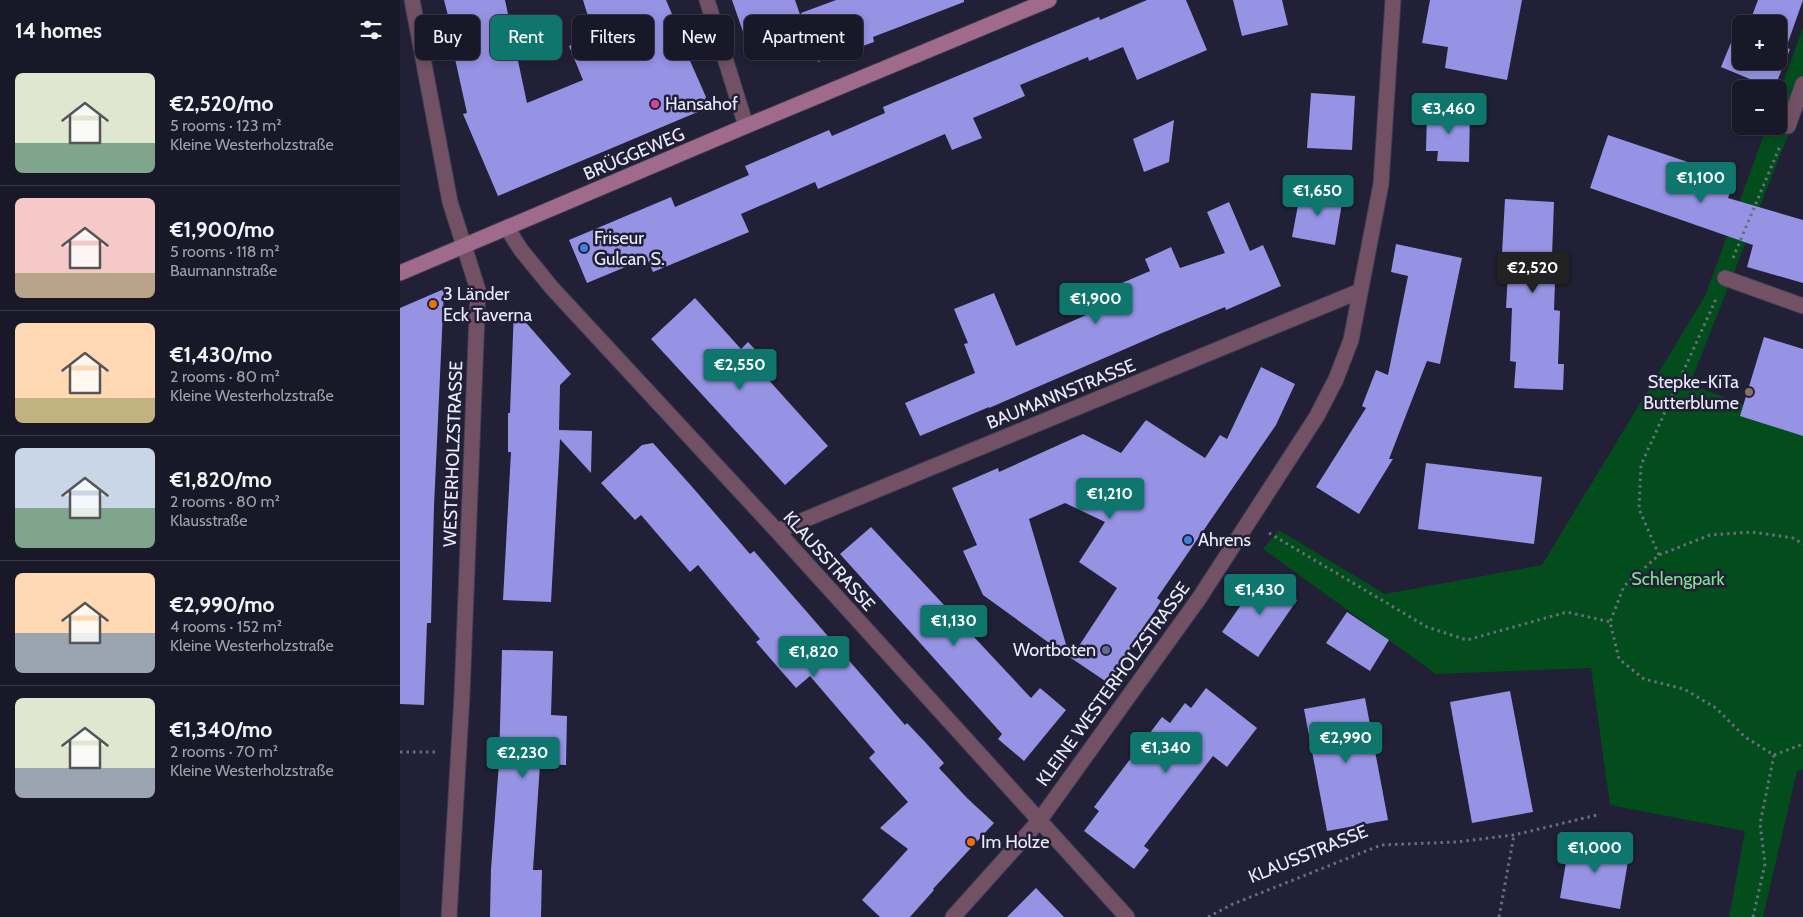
<!DOCTYPE html>
<meta charset="utf-8">
<style>
:root{--surface:#191828;--page:#262534;--text:#f1f3f6;--muted:#9fa0a8;--line:#373745;--accent:#0f766e}
body{margin:0;font-family:Cabin,sans-serif;background:var(--page);color:var(--text);height:100vh;display:flex;flex-direction:column;font-size:19px;white-space:nowrap}
*{box-sizing:border-box;margin:0}
p{font-size:16px;color:var(--muted)}
.icon{flex:none;width:28px;height:28px;fill:none;stroke:currentColor;stroke-width:2;stroke-linecap:round;stroke-linejoin:round}
.map{position:relative;flex:1;overflow:hidden}
.sheet{display:flex;flex-direction:column;background:var(--surface);width:400px}
.sheet>*{flex:none}
.hud{position:absolute;left:15px;top:15px;width:475px;height:45px;display:flex;gap:10px}
.controls{position:absolute;left:1332px;top:15px;display:grid;gap:10px}
.controls a{display:grid;place-items:center;width:55px;height:55px;border-radius:8px;background:var(--surface);box-shadow:0 2px 8px #0003,0 0 0 1px var(--line);font-size:25px}
.price{position:absolute;translate:-50% -42px;padding:0 11px;border-radius:5px;background:var(--accent);color:#fff;font-size:16px;line-height:32px;filter:drop-shadow(0 1px 2px #0008)}
.price::after{content:'';position:absolute;left:50%;top:30px;width:15px;height:11px;margin-left:-8px;background:inherit;clip-path:polygon(0 0,100% 0,50% 100%)}
.price.active{background:#222;color:#fff}
ul{padding:0;list-style:none}
li{display:flex;align-items:center;gap:15px;height:125px;padding:0 15px}
li+li{border-top:1px solid var(--line)}
li span{display:grid;place-items:center;flex:none;width:140px;height:100px;border-radius:8px;color:#555}
li>.icon{margin-inline-start:auto}
span .icon{width:60px;height:60px;fill:#fffc;stroke-width:1}
li b{font-size:21px}
h2{display:flex;justify-content:space-between;align-items:center;height:60px;padding:0 15px;font-size:21px}
.pill{padding:0 18px;border-radius:8px;background:var(--surface);box-shadow:0 2px 8px #0003,0 0 0 1px var(--line);font-size:18px;line-height:45px}
.pill.active{background:var(--accent);color:#fff}
main{display:flex;flex:1;min-height:0}
.map>svg:first-child{display:block}
.park{fill:#024d1b}
.building{fill:#9692e4}
.lines{fill:none;stroke-linecap:round;stroke-linejoin:round}
.street-casing{stroke:#3e3d52;stroke-width:17}
.secondary-casing{stroke:#3e3d52;stroke-width:17}
.path{stroke:#6c6b7f;stroke-width:3;stroke-dasharray:2.5 4;stroke-linecap:butt}
.street{stroke:#725165;stroke-width:15}
.secondary{stroke:#9f6a8b;stroke-width:15}
.hotel-dot{fill:#d1479c;stroke:#212036;stroke-width:2}
.shop-dot{fill:#3f7fe0;stroke:#212036;stroke-width:2}
.food-dot{fill:#e8710a;stroke:#212036;stroke-width:2}
.education-dot{fill:#8d6e63;stroke:#212036;stroke-width:2}
.service-dot{fill:#5c6f8a;stroke:#212036;stroke-width:2}
.labels{text-anchor:middle;dominant-baseline:central;stroke-width:5;stroke-linejoin:round;paint-order:stroke}
.poi-label{font-size:18px;fill:#ededfd;stroke:#212036;text-anchor:start}
.street-label{font-size:18px;fill:#ededfd;stroke:#212036}
.park-label{font-size:18px;fill:#80e491;stroke:#212036}
</style>
<main>
<section class="sheet">
<h2>14 homes<svg class="icon" aria-label="filters" viewBox="0 0 24 24"><path d="M4 7h16M4 17h16"/><circle cx="9" cy="7" r="2"/><circle cx="15" cy="17" r="2"/></svg></h2>
<ul>
<li><span style="background:linear-gradient(#dfe7d0 70%,#7fa58c 0)"><svg class="icon" aria-label="home" viewBox="0 0 24 24"><path d="M3 11l9-7 9 7M6 9v11h12V9"/></svg></span><div><b>€2,520/mo</b><p>5 rooms · 123 m²</p><p>Kleine Westerholzstraße</p></div></li>
<li><span style="background:linear-gradient(#f6c9c9 75%,#b9a48a 0)"><svg class="icon" aria-label="home" viewBox="0 0 24 24"><path d="M3 11l9-7 9 7M6 9v11h12V9"/></svg></span><div><b>€1,900/mo</b><p>5 rooms · 118 m²</p><p>Baumannstraße</p></div></li>
<li><span style="background:linear-gradient(#ffd9b3 75%,#c2b280 0)"><svg class="icon" aria-label="home" viewBox="0 0 24 24"><path d="M3 11l9-7 9 7M6 9v11h12V9"/></svg></span><div><b>€1,430/mo</b><p>2 rooms · 80 m²</p><p>Kleine Westerholzstraße</p></div></li>
<li><span style="background:linear-gradient(#c9d6e8 60%,#7fa58c 0)"><svg class="icon" aria-label="home" viewBox="0 0 24 24"><path d="M3 11l9-7 9 7M6 9v11h12V9"/></svg></span><div><b>€1,820/mo</b><p>2 rooms · 80 m²</p><p>Klausstraße</p></div></li>
<li><span style="background:linear-gradient(#ffd9b3 60%,#9aa5b1 0)"><svg class="icon" aria-label="home" viewBox="0 0 24 24"><path d="M3 11l9-7 9 7M6 9v11h12V9"/></svg></span><div><b>€2,990/mo</b><p>4 rooms · 152 m²</p><p>Kleine Westerholzstraße</p></div></li>
<li><span style="background:linear-gradient(#dfe7d0 70%,#9aa5b1 0)"><svg class="icon" aria-label="home" viewBox="0 0 24 24"><path d="M3 11l9-7 9 7M6 9v11h12V9"/></svg></span><div><b>€1,340/mo</b><p>2 rooms · 70 m²</p><p>Kleine Westerholzstraße</p></div></li>
</ul>
</section>
<div class="map">
<svg width="1403" height="917" viewBox="0 0 1403 917">
<rect width="100%" height="100%" fill="#212036"/>
<!-- park -->
<path class="park" d="M1403,27v70l-113,287 113,44v342l-6,1 -34,146h-34l16,-86 -135,-26 -19,-137 -155,6 -173,-125 16,-19 106,64 157,-29 163,-269 62,-170h12v-32z"/>
<!-- building -->
<path class="building" d="M44,0h61l22,103 56,-23 -14,-34 25,-10 -11,-36h83l12,28 -2,1 30,68 -6,14 -202,85 -35,-82 4,-1 -17,-77 3,-1z
M332,0h63l11,32 -56,20z
M436,0h128v2l-91,35 1,5 -56,20 -17,-49z
M747,0h39l21,50 -70,30 -14,-33 -34,14 -1,-4 -68,28 5,11 -52,22 9,20 -30,12 -7,-16 -127,55 -3,-7 -74,32 8,18 -96,40 -6,-14 -60,25 -18,-43 102,-43 4,10 74,-32 -4,-9 84,-36 3,6 53,-23 -2,-6 43,-18 173,-72 1,3z
M833,0h49l6,25 -46,11z
M1030,0h92l-15,80 -62,-12 3,-21 -26,-4z
M1358,0h45l-17,48 4,1 -16,40 -53,-22 16,-39 4,1v32h38v-37h-30z
M911,93l44,3 -3,54 -45,-2z
M1027,111l43,1 -1,50 -32,-1 1,-10h-12z
M774,120l-5,42 -25,10 -11,-33z
M1208,135l127,43 -7,20 75,22v63l-56,-16 6,-22 -163,-57z
M901,189l42,8 -8,48 -43,-8z
M1105,199l49,3 -2,54h4l-2,54 6,1 -2,53h6l-1,26 -49,-2 2,-26 -6,-1 2,-53h-6l3,-54 -7,-1z
M829,202l21,49 13,-6 18,41 -55,24 -1,-3 -63,26 -173,75v-1l-69,29 -15,-33 70,-30 -11,-29 4,-1 -14,-34 40,-16 22,53 86,-38 -6,-14 54,-23 -5,-12 26,-12 9,21 45,-15 -18,-41z
M996,244l66,14 -22,106 -13,-3 -38,98h4l-34,55 -43,-27 50,-79 -4,-2 14,-36 12,5 20,-99 -17,-4z
M44,289l-10,217 -3,117h-4l-3,82 -24,-1v-396z
M295,298l46,51 7,-7 18,19 -8,7 70,78 -43,39 -134,-146z
M114,309l57,65 -11,11 -1,45 33,1 -1,42 -31,-34 -9,163 -48,-2 8,-148h-3v-39h2z
M1364,337l39,12v87l-63,-20z
M861,367l34,17 -19,41 -119,173 4,3 -53,82 -37,-25 46,-70 -38,-26 26,-40 -40,-19 -36,16 41,139 -87,-63 -20,-44 14,-6 -25,-57 46,-20 1,4 84,-38 38,19 25,-33 59,38 15,-23 7,4z
M253,443l41,46 56,65 4,-3 151,174 2,-2 19,20 18,20 -5,5 28,30 27,25 -61,66 1,1 -24,27h-30l-18,-17 46,-51 -28,-21 28,-26 -39,-44 6,-6 -65,-76 -14,12 -40,-46 4,-3 -62,-74 -8,7 -49,-57 -6,5 -34,-37 41,-38z
M1026,463l116,14 -8,67 -116,-15z
M471,527l160,171 9,-10 26,22 -42,51 -26,-22 4,-5 -162,-180z
M862,575l35,25 -39,57 -36,-25z
M947,612l42,28 -19,31 -44,-28z
M102,650l51,1 -2,64 16,1 -1,49 -26,-1 -7,106h9l-1,47h-51l1,-48 8,-106z
M806,688l51,40 -30,39 -14,-11 -69,90 5,4 -15,19 -50,-38 15,-20 -5,-4 68,-90 8,6 15,-20 6,5z
M1110,691l23,121 -61,11 -22,-121z
M965,698l23,122 -61,11 -23,-122z
M1170,838l60,11 -10,60 -60,-11z
M636,888l28,29h-57z"/>
<g class="lines">
<defs>
<path id="street" d="M12,0l38,202 28,88 -16,405 -13,222
M307,0l39,126
M1388,126l15,-42
M107,228l14,22 31,38 225,243 350,386
M1325,278l78,28
M377,531l583,-240
M553,917l86,-96 161,-224 117,-181 19,-37 15,-39 30,-156 12,-184"/>
<path id="secondary" d="M0,273l346,-147 303,-126"/>
</defs>
<!-- street casing -->
<use href="#street" class="street-casing"/>
<!-- secondary casing -->
<use href="#secondary" class="secondary-casing"/>
<!-- path -->
<path class="path" d="M1333,258l47,-112
M869,533l158,94 40,13 100,-28 43,10
M1259,555l-20,-46 2,-44 75,-166
M0,752h37
M1374,755l29,-11
M808,917l25,-13 148,-59 75,-3 58,-7 83,-20
M1099,917l15,-82
M1353,917l12,-53 -5,-40 14,-69 -29,-18 -29,-29 -32,-19 -40,-10 -25,-20 -9,-37 14,-36 35,-31 51,-20 42,-3 41,6 10,6"/>
<!-- street -->
<use href="#street" class="street"/>
<!-- secondary -->
<use href="#secondary" class="secondary"/>
</g>
<!-- markers -->
<circle class="hotel-dot" cx="255" cy="104" r="5"/>
<g class="shop-dot">
<circle cx="184" cy="248" r="5"/>
<circle cx="788" cy="540" r="5"/>
</g>
<g class="food-dot">
<circle cx="33" cy="304" r="5"/>
<circle cx="571" cy="842" r="5"/>
</g>
<circle class="education-dot" cx="1349" cy="392" r="5"/>
<circle class="service-dot" cx="706" cy="650" r="5"/>
<g class="labels">
<!-- poi labels -->
<g class="poi-label">
<text x="265" y="104">Hansahof</text>
<text x="194" y="238">Friseur<tspan x="194" dy="21">Gulcan S.</tspan></text>
<text x="43" y="294">3 Länder<tspan x="43" dy="21">Eck Taverna</tspan></text>
<text x="1339" y="382" text-anchor="end">Stepke-KiTa<tspan x="1339" dy="21">Butterblume</tspan></text>
<text x="798" y="540">Ahrens</text>
<text x="696" y="650" text-anchor="end">Wortboten</text>
<text x="581" y="842">Im Holze</text>
</g>
<!-- street labels -->
<g class="street-label">
<text transform="translate(234 154) rotate(-23)">BRÜGGEWEG</text>
<text transform="translate(661 394) rotate(-22)">BAUMANNSTRASSE</text>
<text transform="translate(53 454) rotate(-88)">WESTERHOLZSTRASSE</text>
<text transform="translate(429 561) rotate(48)">KLAUSSTRASSE</text>
<text transform="translate(713 684) rotate(-54)">KLEINE WESTERHOLZSTRASSE</text>
<text transform="translate(908 854) rotate(-22)">KLAUSSTRASSE</text>
</g>
<!-- park labels -->
<g class="park-label">
<text x="1278" y="579">Schlengpark</text>
</g>
</g>
</svg>
<div class="controls">
<a>+</a>
<a>−</a>
</div>
<b class="price" style="left:1049px;top:135px">€3,460</b>
<b class="price" style="left:1301px;top:204px">€1,100</b>
<b class="price" style="left:918px;top:217px">€1,650</b>
<b class="price active" style="left:1133px;top:294px">€2,520</b>
<b class="price" style="left:696px;top:325px">€1,900</b>
<b class="price" style="left:340px;top:391px">€2,550</b>
<b class="price" style="left:710px;top:520px">€1,210</b>
<b class="price" style="left:860px;top:616px">€1,430</b>
<b class="price" style="left:554px;top:647px">€1,130</b>
<b class="price" style="left:414px;top:678px">€1,820</b>
<b class="price" style="left:946px;top:764px">€2,990</b>
<b class="price" style="left:766px;top:774px">€1,340</b>
<b class="price" style="left:123px;top:779px">€2,230</b>
<b class="price" style="left:1195px;top:874px">€1,000</b>
<div class="hud">
<a class="pill">Buy</a>
<a class="pill active">Rent</a>
<a class="pill">Filters</a>
<a class="pill">New</a>
<a class="pill">Apartment</a>
</div>
</div>
</main>
